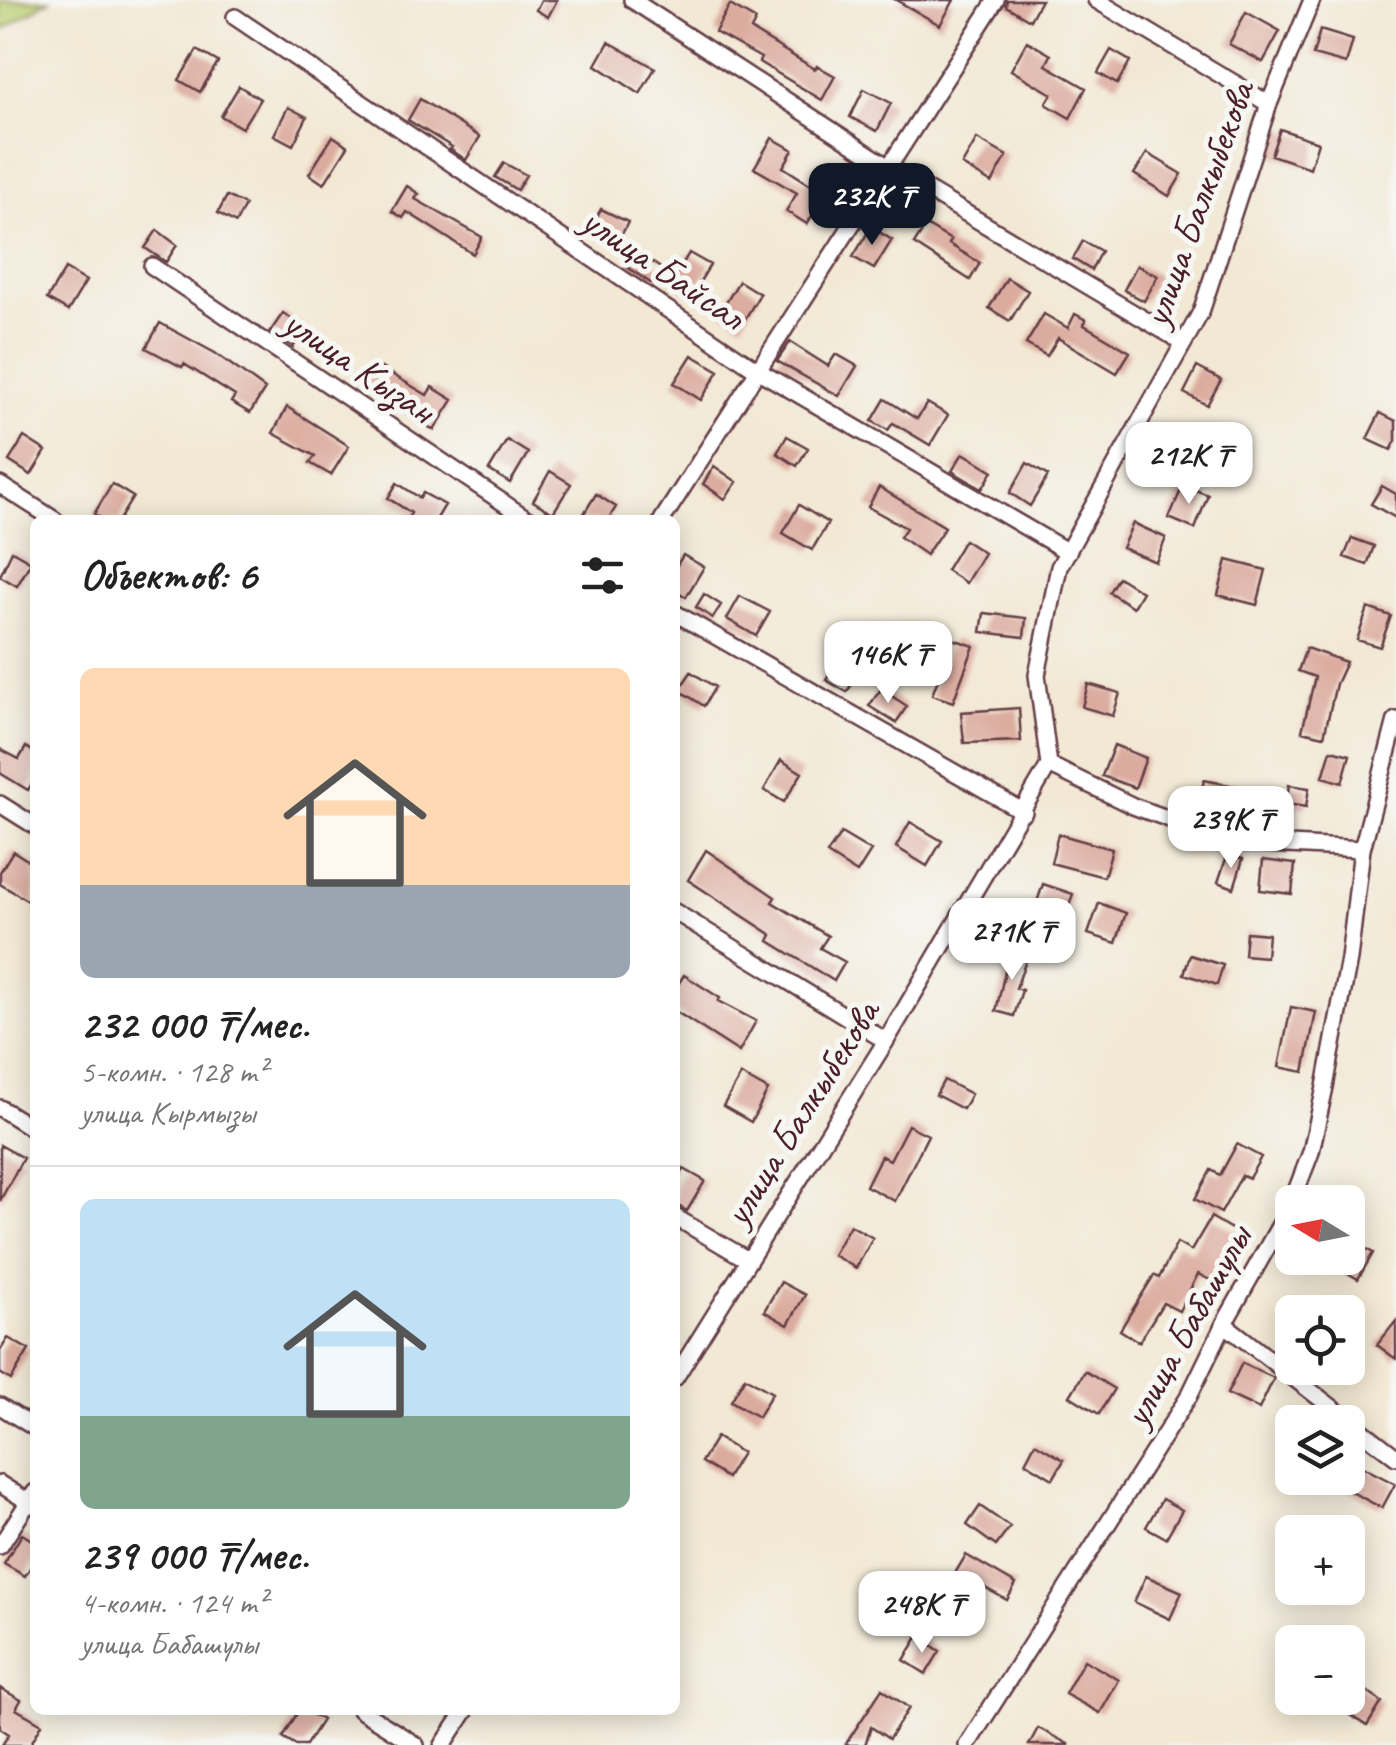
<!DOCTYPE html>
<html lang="ru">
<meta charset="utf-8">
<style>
:root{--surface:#fff;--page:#f6f6f6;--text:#222;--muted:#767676;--line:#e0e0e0;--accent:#111827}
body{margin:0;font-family:Caveat,sans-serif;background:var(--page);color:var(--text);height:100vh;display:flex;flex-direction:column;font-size:38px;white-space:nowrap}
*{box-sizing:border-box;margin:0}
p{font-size:32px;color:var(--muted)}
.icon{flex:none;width:55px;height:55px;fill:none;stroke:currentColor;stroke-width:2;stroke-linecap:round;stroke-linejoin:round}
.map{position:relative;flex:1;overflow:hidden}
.side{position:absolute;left:30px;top:515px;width:650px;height:1200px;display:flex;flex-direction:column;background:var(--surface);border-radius:15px;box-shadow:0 5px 25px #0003}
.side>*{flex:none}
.needle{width:65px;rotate:280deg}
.fabs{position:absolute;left:1275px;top:1185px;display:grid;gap:20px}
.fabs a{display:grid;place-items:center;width:90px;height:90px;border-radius:15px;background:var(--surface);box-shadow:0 5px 25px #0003;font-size:50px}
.price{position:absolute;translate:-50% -85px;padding:0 22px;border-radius:20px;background:#fff;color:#222;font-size:32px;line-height:65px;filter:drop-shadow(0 2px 5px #0008)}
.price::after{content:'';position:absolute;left:50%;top:60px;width:30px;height:22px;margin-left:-15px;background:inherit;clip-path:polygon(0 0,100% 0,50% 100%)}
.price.selected{background:var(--accent);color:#fff}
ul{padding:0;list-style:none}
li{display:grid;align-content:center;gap:20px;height:530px;padding:0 50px}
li+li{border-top:2px solid var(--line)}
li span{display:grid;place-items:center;height:310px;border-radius:15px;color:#555}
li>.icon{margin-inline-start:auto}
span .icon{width:180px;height:180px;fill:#fffc;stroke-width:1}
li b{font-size:42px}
h2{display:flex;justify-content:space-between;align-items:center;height:120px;padding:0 50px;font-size:42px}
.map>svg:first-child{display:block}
.green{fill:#b9cd71;stroke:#82764e;stroke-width:2.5}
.building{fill:#dcab9f}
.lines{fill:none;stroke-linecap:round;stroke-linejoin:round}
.street-casing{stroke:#633d44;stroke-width:20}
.street{stroke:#fff;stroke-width:15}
.labels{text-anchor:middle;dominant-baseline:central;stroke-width:10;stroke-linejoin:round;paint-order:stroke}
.street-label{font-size:40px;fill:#4a1f2b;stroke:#f6f6f2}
</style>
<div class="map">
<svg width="1396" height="1745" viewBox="0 0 1396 1745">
<rect width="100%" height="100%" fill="#f6f6f2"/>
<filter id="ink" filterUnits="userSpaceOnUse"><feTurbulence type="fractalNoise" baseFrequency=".01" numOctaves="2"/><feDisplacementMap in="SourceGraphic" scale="20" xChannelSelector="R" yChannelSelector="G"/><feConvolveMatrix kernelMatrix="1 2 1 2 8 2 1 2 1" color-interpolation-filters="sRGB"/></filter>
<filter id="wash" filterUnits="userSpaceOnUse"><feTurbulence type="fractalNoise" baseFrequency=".0048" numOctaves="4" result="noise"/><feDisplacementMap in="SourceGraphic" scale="40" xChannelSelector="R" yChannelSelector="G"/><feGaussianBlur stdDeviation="2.25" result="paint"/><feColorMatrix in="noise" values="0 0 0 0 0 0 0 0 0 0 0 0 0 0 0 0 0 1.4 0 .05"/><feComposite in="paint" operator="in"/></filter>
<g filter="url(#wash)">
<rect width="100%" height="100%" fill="#f2e8d4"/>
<!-- green -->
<path class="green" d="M0,0h49l-49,32z"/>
<g id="blocks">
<!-- building -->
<path class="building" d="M541,0h16l-9,17 -12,-7z
M896,0h58l-14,25z
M1007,0h34l-11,20 -24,-14z
M730,5l26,15 -5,10 64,39 2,-3 18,10 -13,24 -63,-38 2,-4 -46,-26z
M1246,12l34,19 -17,31 -34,-18z
M1320,30l33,10 -7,24 -33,-9z
M1027,41l24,14 -5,10 40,23 -16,30 -24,-14 6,-10 -41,-24z
M609,42l46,26 -15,26 -44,-29z
M197,50l21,12 -18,30 -21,-12z
M1111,50l19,11 -13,23 -19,-11z
M239,86l21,13 -18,29 -21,-12z
M864,89l27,14 -14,28 -27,-14z
M420,99l60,38 -14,23 -16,-11 2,-2 -44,-27z
M288,107l19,10 -14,28 -19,-10z
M1280,129l38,13 -8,26 -39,-13z
M333,136l15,10 -24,38 -15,-10z
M772,138l21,12 -10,17 42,27 -18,30 -21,-13 11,-18 -43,-25z
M977,139l30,17 -15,27 -30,-18z
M1147,153l35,21 -13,22 -35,-22z
M504,163l22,12 -9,15 -22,-13z
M407,186l12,8 -4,5 67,38 -9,17 -66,-42 -4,6 -11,-7z
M227,196l18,9 -9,18 -18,-10z
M601,209l27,13 -8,16 -27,-14z
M926,225l25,15 -2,4 31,19 -10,17 -56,-36z
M871,227l21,13 -18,29 -21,-12z
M157,230l20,15 -11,17 -21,-14z
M1083,241l18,10 -10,19 -18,-11z
M637,252l25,17 -10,15 -25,-17z
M689,253l21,12 -18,30 -21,-12z
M1137,265l21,11 -14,25 -20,-11z
M65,269l21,12 -18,30 -21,-12z
M1007,278l21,13 -18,30 -21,-13z
M739,281l21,13 -18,30 -21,-13z
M283,313l22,15 -12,19 -23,-15z
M1044,314l24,14 7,-14 11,6 -2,5 46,27 -13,21 -59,-35 -11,18 -21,-12z
M160,323l55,30 50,36 -15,24 -19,-11 4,-6 -51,-32 -2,3 -36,-19z
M790,342l38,24 8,-12 21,12 -18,30 -62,-35z
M692,355l27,16 -18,29 -27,-17z
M378,366l49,29 5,-8 21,13 -19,30 -70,-43z
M1197,367l24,13 -14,25 -23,-12z
M885,399l32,20 10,-16 21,12 -18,30 -37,-22 -5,7 -16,-9z
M287,407l62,39 -18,29 -21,-12 5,-7 -42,-23z
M1380,413l16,8v20l-5,9 -24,-11z
M787,436l21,12 -11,18 -20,-13z
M24,437l22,14 -15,24 -22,-14z
M507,440l21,13 -18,30 -21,-13z
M963,453l30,18 -11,18 -30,-18z
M1027,463l21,13 -18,30 -20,-13z
M714,466l23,16 -12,17 -22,-15z
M550,471l21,13 -18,29 -20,-12z
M397,483l23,15 3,-5 22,12 -9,15h-29l4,-7 -23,-15z
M112,484l21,13 -14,23h-15l-10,-6z
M1183,485l25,10 -13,34 -26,-11z
M1382,486l14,8v24l-25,-14z
M879,487l66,40 -19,28 -26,-18 6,-9 -38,-21z
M596,494l20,13 -8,13h-28z
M799,505l29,18 -16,27 -29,-17z
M1133,523l33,15 -10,24 -34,-14z
M1352,538l22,8 -7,19 -23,-8z
M964,540l20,13 -18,30 -20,-13z
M12,551l19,11 -14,24 -17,-10z
M683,555l21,12 -18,30 -11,-7v-22z
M1227,560l39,10 -9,35 -39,-10z
M1118,577l24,15 -9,15 -24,-15z
M704,594l17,11 -8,13 -17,-11z
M740,596l30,16 -14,24 -29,-17z
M1368,608l23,8 -11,31 -23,-7z
M984,613l42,5 -2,19 -43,-5z
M953,639l21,7 -21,56 -21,-7z
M1306,648l40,14 -10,22 -12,52 -22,-5 13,-54 -17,-6z
M844,650l21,12 -18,30 -21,-12z
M691,672l24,15 -11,19 -25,-16z
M1088,684l32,9 -7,23 -31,-9z
M881,689l26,17 -11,17 -27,-17z
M1019,708l2,33 -57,2 -3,-31z
M1114,745l32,13 -11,30 -33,-12z
M26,747l9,6v26l-7,11 -28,-17v-24l19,10z
M1331,750l19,5 -8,28 -19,-6z
M781,760l21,13 -18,29 -20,-12z
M1204,780l31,6 -5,28 -32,-7z
M1289,785l20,3 -3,19 -20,-3z
M910,822l32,19 -15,25 -31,-19z
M841,833l30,18 -14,22 -30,-19z
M1058,834l54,15 -8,28 -53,-14z
M706,850l69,47 -3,5 56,34 -8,12 25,14 -11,19 -65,-40 3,-6 -84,-55z
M13,851l22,14v40l-35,-21v-12z
M1228,853l15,6 -9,29 -16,-6z
M1263,860l32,4 -3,30 -32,-4z
M1043,884l30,10 -7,21 -30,-10z
M1099,903l27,10 -10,30 -28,-9z
M1246,932l22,2 -2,23 -22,-2z
M1010,949l18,6 -12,33 6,2 -8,26 -18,-5z
M1190,955l33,10 -6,20 -33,-11z
M684,975l36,23 -2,3 38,20 -17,31 -64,-41v-22z
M1291,1007l25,5 -12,60 -25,-5z
M741,1075l27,15 -17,32 -28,-16z
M944,1080l27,14 -8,15 -27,-14z
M908,1125l20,10 -33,66 -29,-15 15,-30 9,4z
M1237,1144l24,13 -12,21 -7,-3 -21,38 -26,-14 16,-29 9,5z
M0,1145l23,13 -23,43z
M684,1169l21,12 -18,30 -12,-7v-20z
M1211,1217l32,19 -29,46 -16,-8 -19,37 -16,-8 -24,39 -19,-12 34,-55 5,3 18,-35 14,8z
M850,1225l23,13 -17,30 -23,-13z
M1348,1238l25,15 -15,26 -36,-21h26z
M781,1282l24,13 -17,30 -24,-14z
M1396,1321v38l-19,-14z
M8,1338l21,12 -18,30 -11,-7v-22z
M1242,1363l32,15 -15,31 -32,-15z
M1085,1371l29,18 -15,25 -29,-18z
M745,1377l27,16 -14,24 -27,-16z
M716,1437l26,16 -15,25 -26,-16z
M1035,1443l29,17 -11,19 -28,-17z
M1357,1464l38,20 -13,24 -38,-20z
M1162,1499l20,11 -16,28 -20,-11z
M980,1506l30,21 -14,19 -29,-21z
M22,1534l13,8v18l-10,16 -21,-12z
M966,1555l50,29 -9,16 -29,-16 -16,33 -28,-14 13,-25 4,2z
M1146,1576l36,16 -12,27 -36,-17z
M918,1637l22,14 -14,23 -22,-14z
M1084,1660l35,20 -19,33 -35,-19z
M1348,1679l34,23 -15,24 -44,-28h25z
M0,1688l21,12 -5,9 26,15 -12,21h-28l7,-11 -9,-6z
M882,1689l27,19 -20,31 -18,-12 -6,18h-20z
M299,1710h6l17,10 -16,25h-10l-13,-8z
M1038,1728l32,17h-41z"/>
</g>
</g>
<g filter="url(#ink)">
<use href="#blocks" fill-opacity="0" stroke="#633d44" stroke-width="2.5"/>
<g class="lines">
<defs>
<path id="street" d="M632,0l258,168 294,175
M1096,0l173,104
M235,17l522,353 311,182
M152,266l377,254
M0,485l55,35
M662,520l334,-520
M675,613l349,199
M1049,765l84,41 101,36 128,7
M0,804l35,22
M675,912l211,129
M0,1108l35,22
M675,1217l73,43
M1224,1324l172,133
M675,1378l211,-337 163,-276 -12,-90 22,-108 142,-255 68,-208 43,-104
M0,1406l35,22
M0,1484l35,22
M0,1546l35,-54
M360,1710l56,35
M443,1745l23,-35
M967,1745l222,-349 35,-72 66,-117 21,-55 14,-65 24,-128 13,-110 34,-129"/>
</defs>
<!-- street casing -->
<use href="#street" class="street-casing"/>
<!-- street -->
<use href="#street" class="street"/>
</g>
</g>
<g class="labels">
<!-- street labels -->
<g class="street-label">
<text transform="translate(1198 204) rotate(-70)">улица Балкыбекова</text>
<text transform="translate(663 268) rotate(34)">улица Байсал</text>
<text transform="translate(359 366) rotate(34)">улица Кызан</text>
<text transform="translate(801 1113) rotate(-58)">улица Балкыбекова</text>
<text transform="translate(1187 1326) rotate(-61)">улица Бабашулы</text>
</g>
</g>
</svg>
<div class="fabs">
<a><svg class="needle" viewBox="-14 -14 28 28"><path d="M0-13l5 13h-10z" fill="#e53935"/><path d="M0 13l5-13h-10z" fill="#767676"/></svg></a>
<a><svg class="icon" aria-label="locate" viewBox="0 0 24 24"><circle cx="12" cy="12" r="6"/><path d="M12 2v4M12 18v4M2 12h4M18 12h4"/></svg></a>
<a><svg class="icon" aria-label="layers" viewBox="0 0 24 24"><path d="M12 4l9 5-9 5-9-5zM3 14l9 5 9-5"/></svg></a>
<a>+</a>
<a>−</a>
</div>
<b class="price selected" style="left:872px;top:248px">232K ₸</b>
<b class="price" style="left:1189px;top:507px">212K ₸</b>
<b class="price" style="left:888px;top:706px">146K ₸</b>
<b class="price" style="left:1231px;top:871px">239K ₸</b>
<b class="price" style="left:1012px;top:983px">271K ₸</b>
<b class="price" style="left:922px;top:1656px">248K ₸</b>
<section class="side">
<h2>Объектов: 6<svg class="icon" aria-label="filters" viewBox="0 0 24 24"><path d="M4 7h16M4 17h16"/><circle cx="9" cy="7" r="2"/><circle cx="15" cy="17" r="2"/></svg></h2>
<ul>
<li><span style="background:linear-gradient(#ffd9b3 70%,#9aa5b1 0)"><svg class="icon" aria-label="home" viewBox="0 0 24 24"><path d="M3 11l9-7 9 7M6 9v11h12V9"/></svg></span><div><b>232 000 ₸/мес.</b><p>5-комн. · 128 m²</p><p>улица Кырмызы</p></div></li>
<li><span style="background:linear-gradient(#bfe0f5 70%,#7fa58c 0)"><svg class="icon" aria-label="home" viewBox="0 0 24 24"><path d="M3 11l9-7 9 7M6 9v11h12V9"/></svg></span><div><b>239 000 ₸/мес.</b><p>4-комн. · 124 m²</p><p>улица Бабашулы</p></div></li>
</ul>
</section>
</div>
